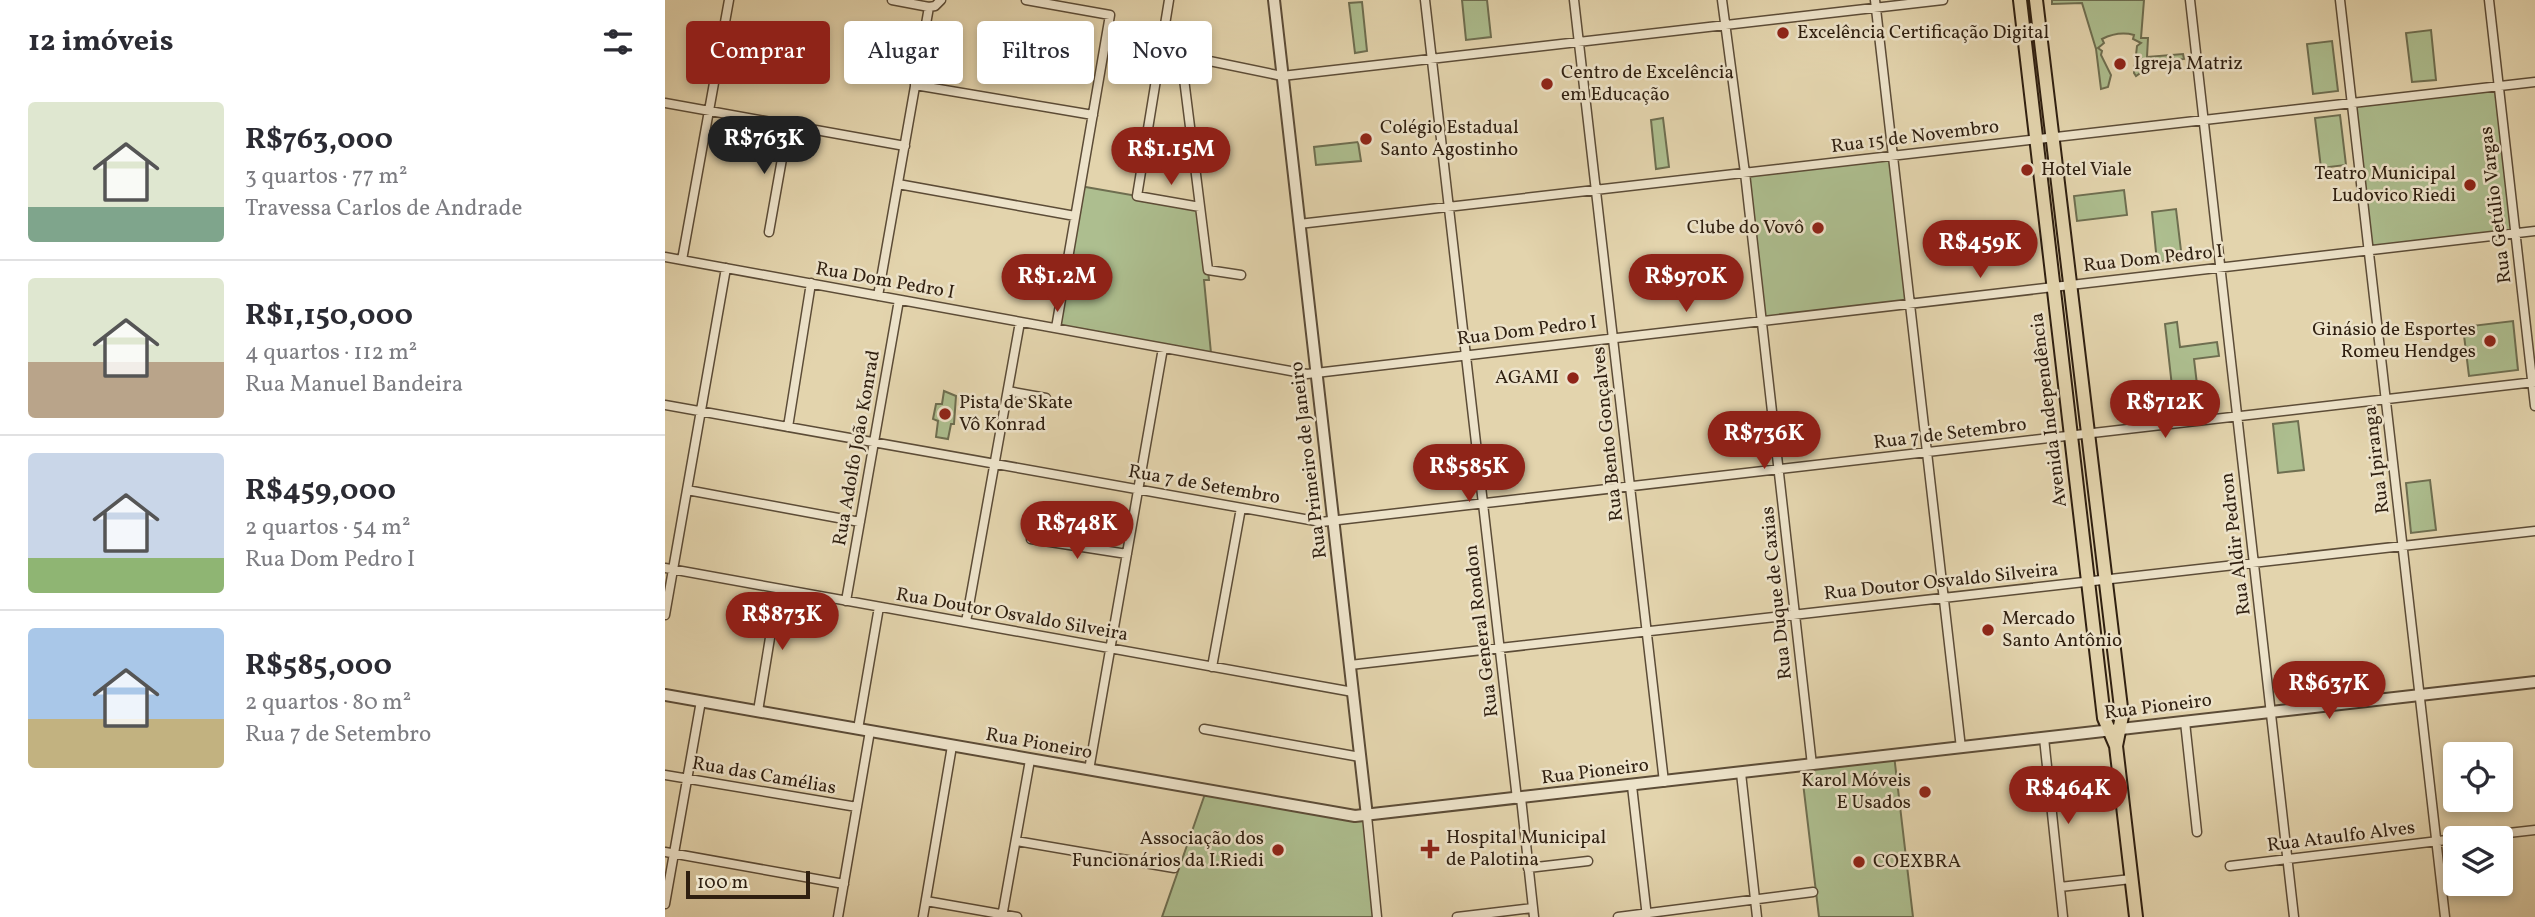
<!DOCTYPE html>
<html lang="pt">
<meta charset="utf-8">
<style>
:root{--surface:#fff;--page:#f7f7f7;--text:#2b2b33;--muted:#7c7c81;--line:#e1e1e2;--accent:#8f2418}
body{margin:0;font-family:Vollkorn,serif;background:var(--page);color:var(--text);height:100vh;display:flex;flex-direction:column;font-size:26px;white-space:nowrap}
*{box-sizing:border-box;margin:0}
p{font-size:23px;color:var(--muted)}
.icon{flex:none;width:38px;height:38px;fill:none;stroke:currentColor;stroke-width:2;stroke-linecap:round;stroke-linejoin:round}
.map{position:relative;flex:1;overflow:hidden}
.sheet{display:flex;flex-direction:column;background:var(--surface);width:665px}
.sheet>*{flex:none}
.hud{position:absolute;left:21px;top:21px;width:665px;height:63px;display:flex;gap:14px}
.buttons{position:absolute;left:1778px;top:742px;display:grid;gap:14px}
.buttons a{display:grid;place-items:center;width:70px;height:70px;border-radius:7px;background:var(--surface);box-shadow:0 4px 10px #0003;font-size:35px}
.scale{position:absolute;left:21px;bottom:18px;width:124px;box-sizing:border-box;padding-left:7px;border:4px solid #2f1f10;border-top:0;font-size:19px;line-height:24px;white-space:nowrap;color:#2f1f10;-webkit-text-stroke:5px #ede3ca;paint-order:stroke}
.price{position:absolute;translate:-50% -60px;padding:0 16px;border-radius:24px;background:var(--accent);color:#fff;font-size:23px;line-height:46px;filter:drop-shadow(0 2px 4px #0008)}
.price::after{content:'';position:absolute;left:50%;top:42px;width:21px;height:16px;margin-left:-10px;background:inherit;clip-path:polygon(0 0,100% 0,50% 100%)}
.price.current{background:#222;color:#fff}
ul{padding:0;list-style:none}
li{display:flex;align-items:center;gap:21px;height:175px;padding:0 28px}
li+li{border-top:2px solid var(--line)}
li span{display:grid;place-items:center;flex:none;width:196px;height:140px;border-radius:7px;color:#555}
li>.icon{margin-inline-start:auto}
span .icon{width:84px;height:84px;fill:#fffc;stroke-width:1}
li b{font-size:30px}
h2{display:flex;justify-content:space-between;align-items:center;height:84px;padding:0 28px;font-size:30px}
.pill{padding:0 24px;border-radius:7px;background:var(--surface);box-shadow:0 4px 10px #0003;font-size:24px;line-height:63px}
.pill.current{background:var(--accent);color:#fff}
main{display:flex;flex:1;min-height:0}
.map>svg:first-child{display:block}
.green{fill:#adbe8f;stroke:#6e6e50;stroke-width:2}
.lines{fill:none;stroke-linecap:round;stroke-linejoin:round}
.minor-casing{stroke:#5c4c37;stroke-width:11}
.tertiary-casing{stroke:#5c4c37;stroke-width:14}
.primary-casing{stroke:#2f1f10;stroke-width:16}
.minor{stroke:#ede3ca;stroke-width:8}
.tertiary{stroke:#ede3ca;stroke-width:10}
.primary{stroke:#e3d4ad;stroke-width:12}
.poi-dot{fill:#8f2418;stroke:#ede3ca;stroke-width:2.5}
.labels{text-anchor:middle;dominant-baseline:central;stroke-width:5;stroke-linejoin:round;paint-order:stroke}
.poi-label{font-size:19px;fill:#2f1f10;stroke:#ede3ca;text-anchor:start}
.street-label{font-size:19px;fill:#2f1f10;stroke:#ede3ca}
</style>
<main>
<section class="sheet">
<h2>12 imóveis<svg class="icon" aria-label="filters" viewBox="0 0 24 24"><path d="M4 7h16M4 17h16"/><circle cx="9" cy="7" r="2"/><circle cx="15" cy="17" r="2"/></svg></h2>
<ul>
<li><span style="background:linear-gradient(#dfe7d0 75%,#7fa58c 0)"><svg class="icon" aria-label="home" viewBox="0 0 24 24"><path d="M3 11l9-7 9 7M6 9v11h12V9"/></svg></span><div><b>R$763,000</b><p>3 quartos · 77 m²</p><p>Travessa Carlos de Andrade</p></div></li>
<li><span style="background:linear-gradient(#dfe7d0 60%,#b9a48a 0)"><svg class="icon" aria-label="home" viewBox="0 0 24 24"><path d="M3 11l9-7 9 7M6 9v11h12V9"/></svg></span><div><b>R$1,150,000</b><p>4 quartos · 112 m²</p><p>Rua Manuel Bandeira</p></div></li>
<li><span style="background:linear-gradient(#c9d6e8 75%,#8fb573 0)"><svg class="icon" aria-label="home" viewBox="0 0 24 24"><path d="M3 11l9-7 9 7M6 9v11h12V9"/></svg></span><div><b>R$459,000</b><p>2 quartos · 54 m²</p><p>Rua Dom Pedro I</p></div></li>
<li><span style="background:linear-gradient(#a9c7e8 65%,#c2b280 0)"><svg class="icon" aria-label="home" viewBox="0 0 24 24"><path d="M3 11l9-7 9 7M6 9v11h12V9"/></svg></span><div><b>R$585,000</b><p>2 quartos · 80 m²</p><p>Rua 7 de Setembro</p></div></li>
</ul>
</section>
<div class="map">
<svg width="1870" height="917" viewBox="0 0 1870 917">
<rect width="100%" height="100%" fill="#e3d4ad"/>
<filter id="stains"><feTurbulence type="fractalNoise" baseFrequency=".00286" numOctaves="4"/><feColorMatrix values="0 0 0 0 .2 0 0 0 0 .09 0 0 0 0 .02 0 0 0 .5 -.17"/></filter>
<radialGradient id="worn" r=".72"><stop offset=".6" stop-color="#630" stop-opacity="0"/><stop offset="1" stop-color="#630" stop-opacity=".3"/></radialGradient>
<!-- green -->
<path class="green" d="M797,0h25l4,37 -25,3z
M1387,0h92l-3,38h7l-1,19 36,-3 1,5 -38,5v5l-10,7 -2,-3 3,-27 4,-3 -8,-4 1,-4c-11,-3 -22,-1 -32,4l2,4 -6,5 4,3 -1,4 10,20 -3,12 -7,2 -5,-40 -14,-46 -30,1z
M697,2l5,49 -12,2 -6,-50z
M1766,30l5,50 -24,2 -6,-49z
M1667,41l6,50 -25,3 -6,-50z
M1834,86l16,148 -146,16 -17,-147z
M1675,115l6,50 -25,3 -6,-50z
M998,118l6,49 -13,2 -5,-49z
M693,142l3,19 -45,4 -2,-18z
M1228,156l17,147 -148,17 -17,-147z
M415,186l120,21 8,63 1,10h-5l7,73 -155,-25z
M1459,190l3,25 -50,6 -3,-25z
M1511,209l6,50 -25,3 -5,-50z
M1848,321l5,49 -49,6 -6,-49z
M1512,322l3,25 37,-5 2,14 -25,3 6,51 -25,3 -10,-89z
M279,391l12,5 -2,28h-3l-3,15 -12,-2 2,-16 -5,-2 3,-15h6z
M1633,421l6,49 -26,3 -5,-49z
M1765,480l6,50 -25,3 -5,-50z
M1229,755l19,162h-94l-18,-151z
M541,791l161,25 10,101h-215z"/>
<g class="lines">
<defs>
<path id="minor" d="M227,0l37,7
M361,0l84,15 -54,313
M504,0l-32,196 63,11
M760,0l92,799
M909,0l90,782
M1057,0l23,173 67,592
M1210,0l86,748
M1525,0l104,917
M1675,0l105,917
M1824,0l46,406
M264,7l6,-1 6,-6
M496,51l121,25 661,-76
M516,55l27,215 33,5
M250,85l178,30
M0,103l240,43
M233,184l177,32
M634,224l1236,-142
M104,232l19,-107
M0,257l642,117 1228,-143
M17,260l47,-260
M213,296l51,-289
M343,391l38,7
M0,405l656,117 1214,-140
M123,427l23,-144
M22,490l173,32
M366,539l96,15
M0,568l688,124
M181,601l53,-301
M0,615l61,-347
M301,622l54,-300
M685,665l1185,-134
M547,667l29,-159
M93,711l20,-122
M1520,722l12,110
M193,729l21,-122
M539,729l156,28
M1379,738l19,179
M424,770l74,-422
M1076,773l16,144
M0,775l192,32
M967,786l15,131
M856,798l13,119
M702,816l10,101
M1799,838l71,-8
M351,841l158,27
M0,852l179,32
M1565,866l225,-27
M863,868l60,-7
M1395,887l71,-8
M261,901l91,16
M0,904l36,-203
M173,917l32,-186
M258,917l29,-171
M337,917l28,-157
M792,917l76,-9
M953,917l195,-25"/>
<path id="tertiary" d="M609,0l93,816
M0,695l690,121 1180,-134"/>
<path id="primary" d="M1355,0l84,718 12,28 20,171
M1371,0l86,716 -6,30"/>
</defs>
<!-- minor casing -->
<use href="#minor" class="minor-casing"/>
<!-- tertiary casing -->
<use href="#tertiary" class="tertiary-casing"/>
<!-- primary casing -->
<use href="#primary" class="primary-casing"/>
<!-- minor -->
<use href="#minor" class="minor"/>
<!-- tertiary -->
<use href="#tertiary" class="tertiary"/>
<!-- primary -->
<use href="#primary" class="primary"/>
</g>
<!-- markers -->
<g class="poi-dot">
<circle cx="1118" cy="33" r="7"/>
<circle cx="1455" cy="64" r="7"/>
<circle cx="882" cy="84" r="7"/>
<circle cx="701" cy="139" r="7"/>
<circle cx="1362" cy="170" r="7"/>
<circle cx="1805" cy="185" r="7"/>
<circle cx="1153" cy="228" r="7"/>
<circle cx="1825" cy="341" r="7"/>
<circle cx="908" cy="378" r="7"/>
<circle cx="280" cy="414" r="7"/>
<circle cx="1323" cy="630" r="7"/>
<circle cx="1260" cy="792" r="7"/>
<path d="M761.5 838.5h7v7h7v7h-7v7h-7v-7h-7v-7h7z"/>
<circle cx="613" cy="850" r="7"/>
<circle cx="1194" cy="862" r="7"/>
</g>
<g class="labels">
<!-- poi labels -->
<g class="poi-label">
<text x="1132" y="33">Excelência Certificação Digital</text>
<text x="1469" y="64">Igreja Matriz</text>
<text x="896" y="73">Centro de Excelência<tspan x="896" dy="22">em Educação</tspan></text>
<text x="715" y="128">Colégio Estadual<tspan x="715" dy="22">Santo Agostinho</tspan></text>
<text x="1376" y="170">Hotel Viale</text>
<text x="1791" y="174" text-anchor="end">Teatro Municipal<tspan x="1791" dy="22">Ludovico Riedi</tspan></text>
<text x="1139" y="228" text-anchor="end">Clube do Vovô</text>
<text x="1811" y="330" text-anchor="end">Ginásio de Esportes<tspan x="1811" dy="22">Romeu Hendges</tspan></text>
<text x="894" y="378" text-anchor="end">AGAMI</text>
<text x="294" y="403">Pista de Skate<tspan x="294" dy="22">Vô Konrad</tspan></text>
<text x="1337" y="619">Mercado<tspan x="1337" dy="22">Santo Antônio</tspan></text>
<text x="1246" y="781" text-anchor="end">Karol Móveis<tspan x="1246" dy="22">E Usados</tspan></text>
<text x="781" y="838">Hospital Municipal<tspan x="781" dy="22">de Palotina</tspan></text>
<text x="599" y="839" text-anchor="end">Associação dos<tspan x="599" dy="22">Funcionários da I.Riedi</tspan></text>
<text x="1208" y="862">COEXBRA</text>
</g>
<!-- street labels -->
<g class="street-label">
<text transform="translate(1250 137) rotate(-7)">Rua 15 de Novembro</text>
<text transform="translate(1831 205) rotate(-97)">Rua Getúlio Vargas</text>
<text transform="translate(1488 259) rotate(-6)">Rua Dom Pedro I</text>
<text transform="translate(220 281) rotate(10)">Rua Dom Pedro I</text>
<text transform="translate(862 331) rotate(-7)">Rua Dom Pedro I</text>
<text transform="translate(1384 410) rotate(-97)">Avenida Independência</text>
<text transform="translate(943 434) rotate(-96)">Rua Bento Gonçalves</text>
<text transform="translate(1285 434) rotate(-7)">Rua 7 de Setembro</text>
<text transform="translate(192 448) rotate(-80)">Rua Adolfo João Konrad</text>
<text transform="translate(644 460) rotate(-97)">Rua Primeiro de Janeiro</text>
<text transform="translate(1712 460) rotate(-97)">Rua Ipiranga</text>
<text transform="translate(539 485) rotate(10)">Rua 7 de Setembro</text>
<text transform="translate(1571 544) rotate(-97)">Rua Aldir Pedron</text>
<text transform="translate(1276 582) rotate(-6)">Rua Doutor Osvaldo Silveira</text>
<text transform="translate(1112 593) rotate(-96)">Rua Duque de Caxias</text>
<text transform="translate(347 615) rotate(10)">Rua Doutor Osvaldo Silveira</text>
<text transform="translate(817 631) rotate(-97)">Rua General Rondon</text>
<text transform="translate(1493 707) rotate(-7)">Rua Pioneiro</text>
<text transform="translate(374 744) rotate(10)">Rua Pioneiro</text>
<text transform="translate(930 772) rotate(-7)">Rua Pioneiro</text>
<text transform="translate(99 776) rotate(10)">Rua das Camélias</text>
<text transform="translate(1676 837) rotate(-7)">Rua Ataulfo Alves</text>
</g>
</g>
<rect width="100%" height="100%" filter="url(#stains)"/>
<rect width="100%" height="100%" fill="url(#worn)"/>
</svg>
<div class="buttons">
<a><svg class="icon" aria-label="locate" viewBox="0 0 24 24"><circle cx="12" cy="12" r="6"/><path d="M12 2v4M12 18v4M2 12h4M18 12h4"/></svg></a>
<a><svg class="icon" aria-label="layers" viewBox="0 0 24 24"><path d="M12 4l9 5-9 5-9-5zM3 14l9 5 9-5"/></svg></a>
</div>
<div class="scale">100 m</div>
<b class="price current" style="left:99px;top:176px">R$763K</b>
<b class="price" style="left:506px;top:187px">R$1.15M</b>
<b class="price" style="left:1315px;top:280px">R$459K</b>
<b class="price" style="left:392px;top:314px">R$1.2M</b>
<b class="price" style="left:1021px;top:314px">R$970K</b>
<b class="price" style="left:1500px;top:440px">R$712K</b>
<b class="price" style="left:1099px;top:471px">R$736K</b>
<b class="price" style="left:804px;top:504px">R$585K</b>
<b class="price" style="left:412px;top:561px">R$748K</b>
<b class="price" style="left:117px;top:652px">R$873K</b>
<b class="price" style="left:1664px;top:721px">R$637K</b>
<b class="price" style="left:1403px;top:826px">R$464K</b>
<div class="hud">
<a class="pill current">Comprar</a>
<a class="pill">Alugar</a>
<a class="pill">Filtros</a>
<a class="pill">Novo</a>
</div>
</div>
</main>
